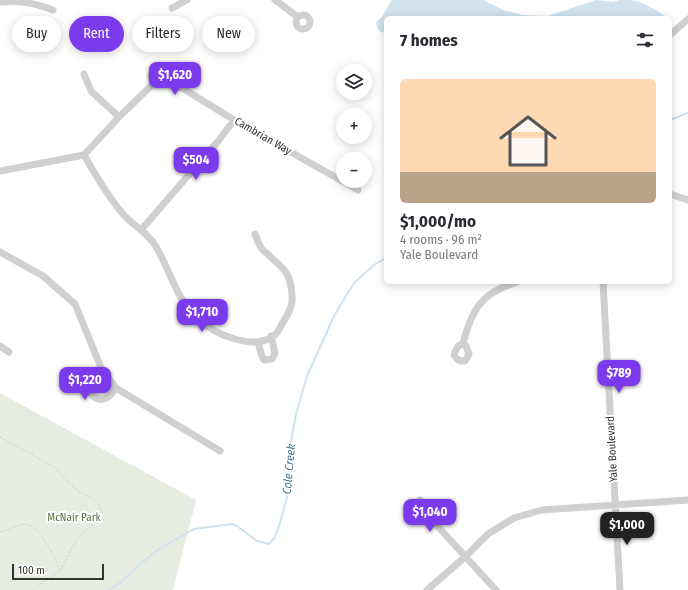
<!DOCTYPE html>
<meta charset="utf-8">
<style>
:root{--surface:#fff;--page:#f2f2f3;--text:#2b2b33;--muted:#7c7c81;--accent:#7c3aed}
body{margin:0;font-family:"Fira Sans Condensed",sans-serif;background:var(--page);color:var(--text);height:100vh;display:flex;flex-direction:column;font-size:15px;white-space:nowrap}
*{box-sizing:border-box;margin:0}
p{font-size:13px;color:var(--muted)}
.icon{flex:none;width:22px;height:22px;fill:none;stroke:currentColor;stroke-width:2;stroke-linecap:round;stroke-linejoin:round}
.map{position:relative;flex:1;overflow:hidden}
.drawer{position:absolute;left:384px;top:16px;width:288px;height:268px;display:flex;flex-direction:column;background:var(--surface);border-radius:6px;box-shadow:0 2px 10px #0003}
.drawer>*{flex:none}
.hud{position:absolute;left:12px;top:16px;width:312px;height:36px;display:flex;gap:8px}
.buttons{position:absolute;left:336px;top:64px;display:grid;gap:8px}
.buttons a{display:grid;place-items:center;width:36px;height:36px;border-radius:50%;background:var(--surface);box-shadow:0 2px 10px #0003;font-size:20px}
.scale{position:absolute;left:12px;bottom:10px;width:92px;box-sizing:border-box;padding-left:4px;border:2px solid #333;border-top:0;font-size:11px;line-height:14px;white-space:nowrap;color:#333;-webkit-text-stroke:3px #fff;paint-order:stroke}
.price{position:absolute;translate:-50% -34px;padding:0 9px;border-radius:8px;background:var(--accent);color:#fff;font-size:13px;line-height:26px;filter:drop-shadow(0 1px 2px #0008)}
.price::after{content:'';position:absolute;left:50%;top:24px;width:12px;height:9px;margin-left:-6px;background:inherit;clip-path:polygon(0 0,100% 0,50% 100%)}
.price.active{background:#222;color:#fff}
ul{padding:0;list-style:none}
li{display:grid;align-content:center;gap:8px;height:212px;padding:0 16px}
li span{display:grid;place-items:center;height:124px;border-radius:6px;color:#555}
li>.icon{margin-inline-start:auto}
span .icon{width:72px;height:72px;fill:#fffc;stroke-width:1}
li b{font-size:17px}
h2{display:flex;justify-content:space-between;align-items:center;height:48px;padding:0 16px;font-size:17px}
.pill{padding:0 14px;border-radius:18px;background:var(--surface);box-shadow:0 2px 10px #0003;font-size:14px;line-height:36px}
.pill.active{background:var(--accent);color:#fff}
.map>svg:first-child{display:block}
.green{fill:#e6ecdf}
.water{fill:#cfe2ee}
.lines{fill:none;stroke-linecap:round;stroke-linejoin:round}
.stream{stroke:#cfe2ee;stroke-width:2}
.path{stroke:#cdcdcd;stroke-width:1;stroke-dasharray:2 2;stroke-linecap:butt}
.minor{stroke:#d0d0d0;stroke-width:7}
.labels{text-anchor:middle;dominant-baseline:central;stroke-width:4;stroke-linejoin:round;paint-order:stroke}
.street-label{font-size:11px;fill:#333;stroke:#fff}
.park-label{font-size:11px;fill:#56703f;stroke:#fff}
.water-label{font-size:12px;font-style:italic;fill:#3f7597;stroke:#fff}
</style>
<div class="map">
<svg width="688" height="590" viewBox="0 0 688 590">
<rect width="100%" height="100%" fill="#fff"/>
<!-- green -->
<path class="green" d="M0,393l196,107 -23,90h-173z"/>
<!-- water -->
<path class="water" d="M392,0h91l20,10 19,5 26,1 48,-16 17,2 7,-2h11l11,3 16,8 9,7h-281v15l-5,-1 -4,-4 -1,-6 5,-4z"/>
<g class="lines">
<!-- stream -->
<path class="stream" d="M670,120l18,-7
M109,590l11,-7 19,-18 20,-16 35,-20 38,-5 5,2 20,15 12,3 6,-7 5,-14 9,-33v-40l3,-14 4,-22 11,-38 28,-62 19,-31 20,-18 12,-7"/>
<!-- path -->
<path class="path" d="M0,437l54,30c7,6 12,14 19,20 11,9 24,10 29,24l-4,7 -7,9 -10,7 -9,13 -11,23 -29,20
M0,532c8,-2 16,-7 24,-8 17,0 29,33 36,45"/>
<!-- minor -->
<path class="minor" d="M275,0l23,17
M0,2c21,-2 33,1 53,8
M172,8l15,-8
M296 22a7 7 0 1 1 14 0a7 7 0 1 1-14 0Z
M670,35l18,-16
M84,74l7,17 28,26
M153,84l-2,-8 2,-6 3,-1c8,1 10,6 12,14
M84,155c12,20 23,41 39,59 9,11 24,18 32,31 15,24 21,54 42,74 18,15 57,33 78,16 3,-3 6,-9 8,-13 10,-15 11,-22 7,-40 -3,-14 -17,-22 -27,-32 -4,-4 -6,-11 -8,-16
M0,171l84,-16 35,-38 34,-33 10,-1 21,6 50,31 124,70
M670,194l18,6
M141,230l78,-90 15,-20
M0,252l43,24 32,28 27,66 14,18 104,63
M603,282l17,308
M258,343l4,13 2,4 8,-1 3,-6 -4,-17
M463,343l3,3 3,8 -4,7h-4l-4,-2 -3,-4c2,-6 3,-9 9,-12 9,-34 19,-51 55,-61
M0,346l9,6
M102,370c-4,4 -10,9 -13,14 -3,9 7,17 15,15 5,-1 9,-7 12,-11
M420,500v7l76,83
M427,590l38,-33 23,-23 26,-16 28,-8 146,-10"/>
</g>
<g class="labels">
<!-- street labels -->
<g class="street-label">
<text transform="translate(263 136) rotate(30)">Cambrian Way</text>
<text transform="translate(612 449) rotate(-93)">Yale Boulevard</text>
</g>
<!-- park labels -->
<g class="park-label">
<text x="74" y="517">McNair Park</text>
</g>
<!-- water labels -->
<g class="water-label">
<text transform="translate(289 469) rotate(-85)">Cole Creek</text>
</g>
</g>
</svg>
<div class="buttons">
<a><svg class="icon" aria-label="layers" viewBox="0 0 24 24"><path d="M12 4l9 5-9 5-9-5zM3 14l9 5 9-5"/></svg></a>
<a>+</a>
<a>−</a>
</div>
<div class="scale">100 m</div>
<b class="price" style="left:175px;top:96px">$1,620</b>
<b class="price" style="left:196px;top:181px">$504</b>
<b class="price" style="left:202px;top:333px">$1,710</b>
<b class="price" style="left:619px;top:394px">$789</b>
<b class="price" style="left:85px;top:401px">$1,220</b>
<b class="price" style="left:430px;top:533px">$1,040</b>
<b class="price active" style="left:627px;top:546px">$1,000</b>
<div class="hud">
<a class="pill">Buy</a>
<a class="pill active">Rent</a>
<a class="pill">Filters</a>
<a class="pill">New</a>
</div>
<section class="drawer">
<h2>7 homes<svg class="icon" aria-label="filters" viewBox="0 0 24 24"><path d="M4 7h16M4 17h16"/><circle cx="9" cy="7" r="2"/><circle cx="15" cy="17" r="2"/></svg></h2>
<ul>
<li><span style="background:linear-gradient(#ffd9b3 75%,#b9a48a 0)"><svg class="icon" aria-label="home" viewBox="0 0 24 24"><path d="M3 11l9-7 9 7M6 9v11h12V9"/></svg></span><div><b>$1,000/mo</b><p>4 rooms · 96 m²</p><p>Yale Boulevard</p></div></li>
</ul>
</section>
</div>
